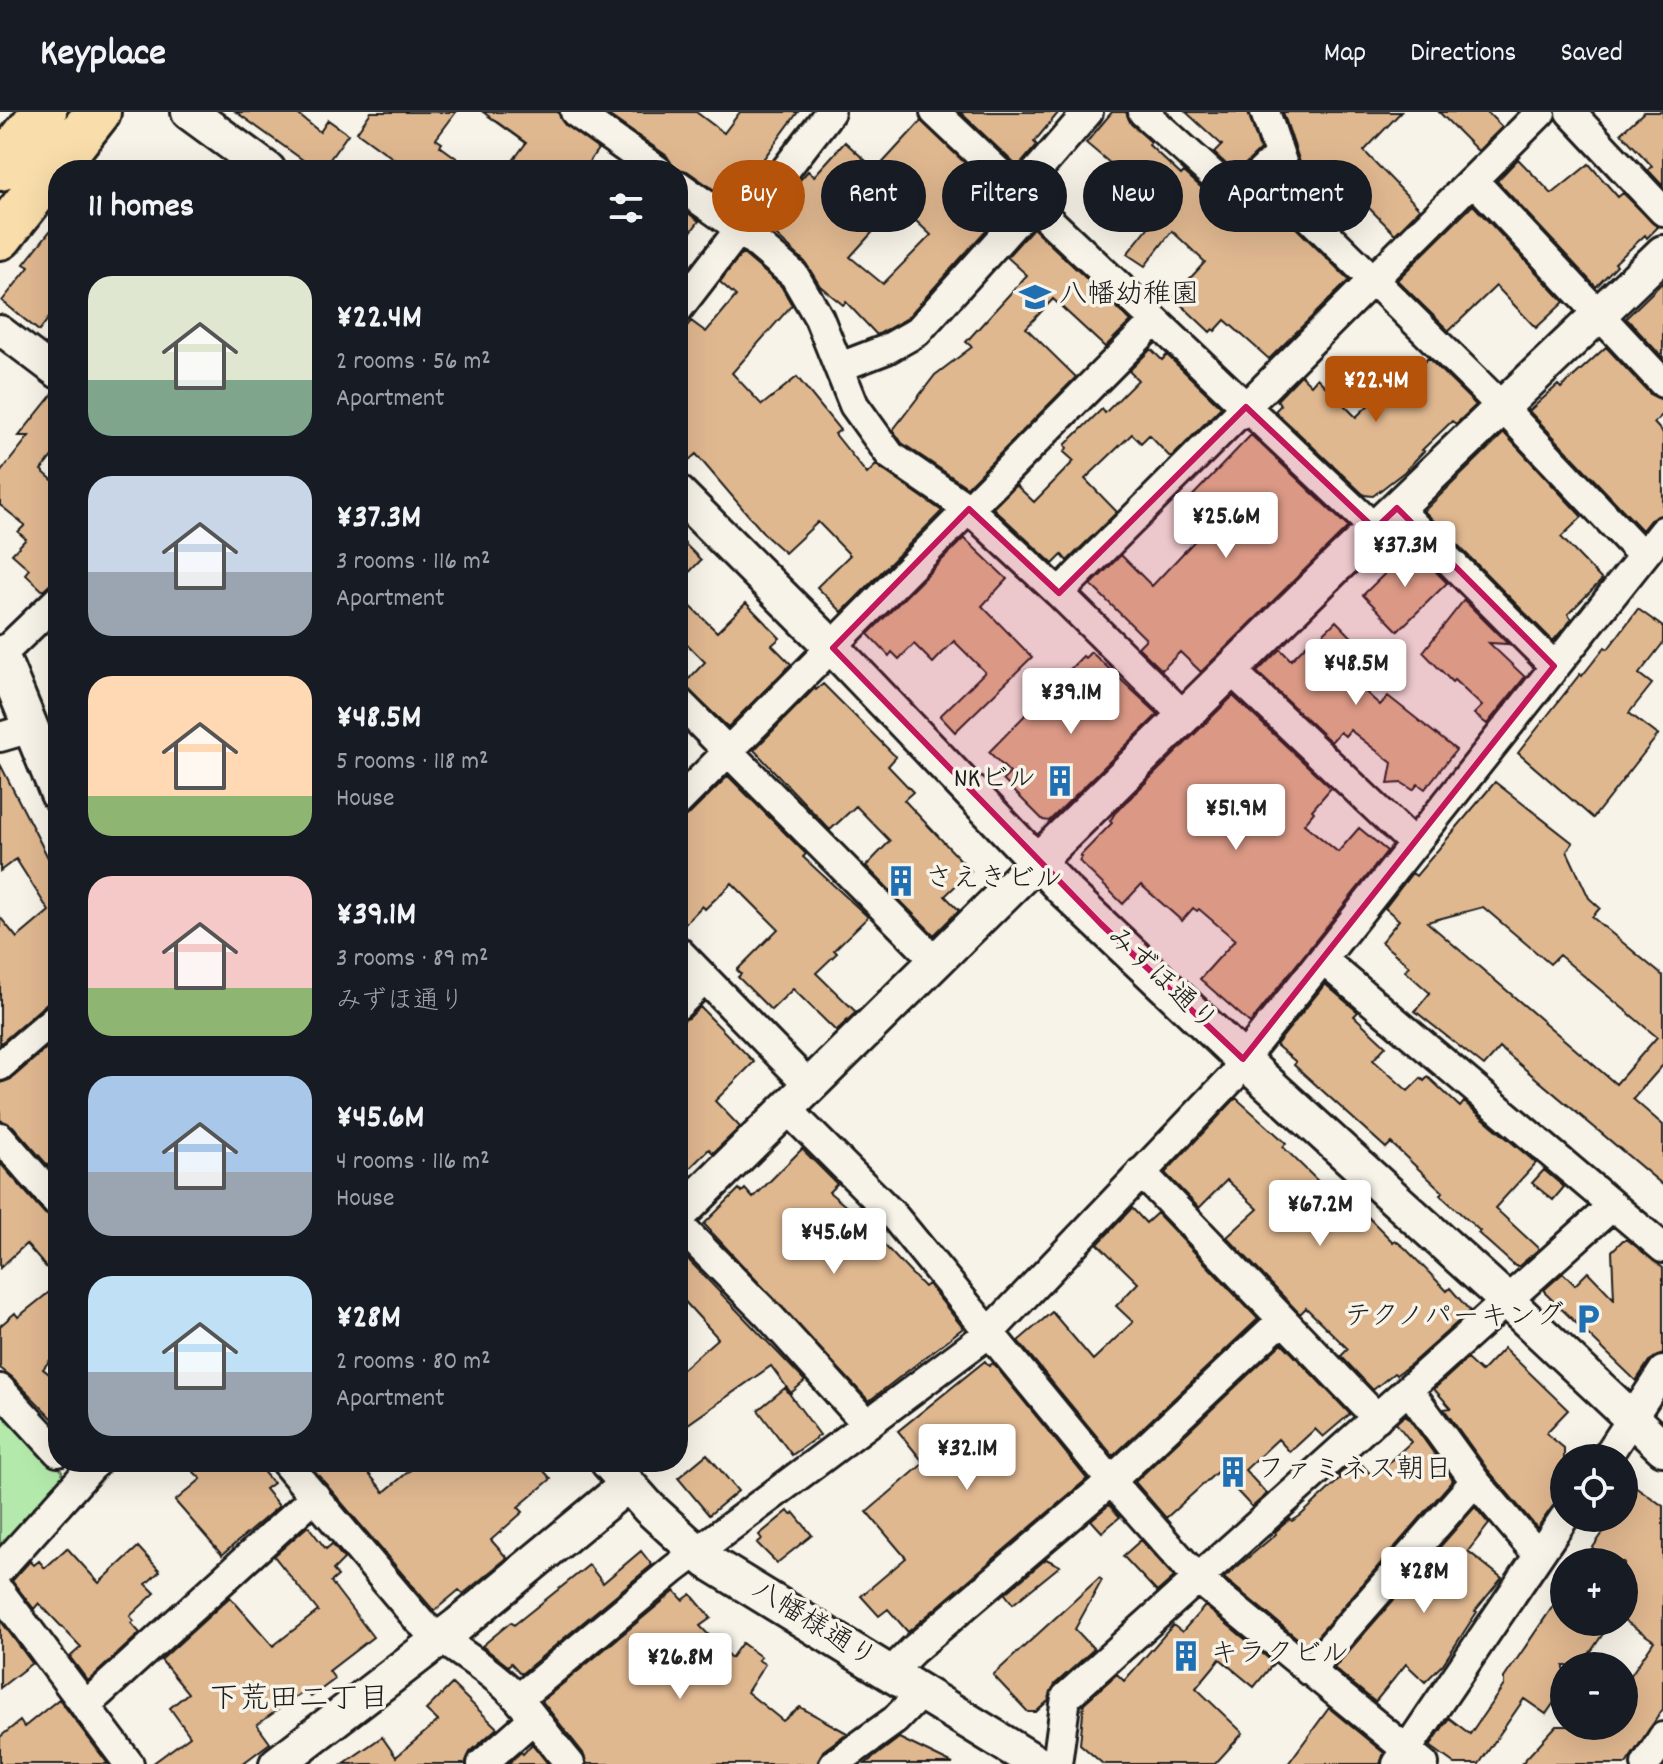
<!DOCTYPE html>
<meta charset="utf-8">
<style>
:root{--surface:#171b24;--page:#242831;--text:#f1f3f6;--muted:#9ea1a6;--line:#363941;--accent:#b45309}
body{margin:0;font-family:Dekko,"Klee One",sans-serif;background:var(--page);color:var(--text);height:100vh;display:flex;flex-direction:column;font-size:30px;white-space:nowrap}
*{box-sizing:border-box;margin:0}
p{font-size:26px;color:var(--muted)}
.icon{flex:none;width:44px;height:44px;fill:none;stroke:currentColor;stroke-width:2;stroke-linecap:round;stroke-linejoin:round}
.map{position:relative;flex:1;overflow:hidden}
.details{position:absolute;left:48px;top:48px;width:640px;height:1312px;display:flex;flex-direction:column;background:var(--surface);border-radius:32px;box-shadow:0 8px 32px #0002}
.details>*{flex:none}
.top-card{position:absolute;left:712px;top:48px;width:760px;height:72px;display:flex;gap:16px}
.tools{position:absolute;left:1550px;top:1332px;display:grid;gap:16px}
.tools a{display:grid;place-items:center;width:88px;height:88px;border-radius:50%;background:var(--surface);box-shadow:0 8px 32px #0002;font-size:40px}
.price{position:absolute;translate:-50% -68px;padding:0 18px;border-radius:8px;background:#fff;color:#222;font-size:26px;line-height:52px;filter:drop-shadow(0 2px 4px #0008)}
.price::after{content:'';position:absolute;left:50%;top:48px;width:24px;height:18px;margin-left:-12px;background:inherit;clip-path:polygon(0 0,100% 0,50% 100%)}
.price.selected{background:var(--accent);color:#fff}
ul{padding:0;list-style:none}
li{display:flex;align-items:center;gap:24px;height:200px;padding:0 40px}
li span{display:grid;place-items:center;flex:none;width:224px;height:160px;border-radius:24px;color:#555}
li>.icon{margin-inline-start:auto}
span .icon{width:96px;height:96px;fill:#fffc;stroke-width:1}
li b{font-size:34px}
h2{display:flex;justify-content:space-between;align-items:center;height:96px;padding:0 40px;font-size:34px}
.pill{padding:0 28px;border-radius:36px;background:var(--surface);box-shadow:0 8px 32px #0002;font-size:28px;line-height:72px}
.pill.selected{background:var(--accent);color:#fff}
header{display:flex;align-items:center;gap:48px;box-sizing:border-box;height:112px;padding:0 40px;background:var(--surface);border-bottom:2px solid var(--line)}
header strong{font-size:38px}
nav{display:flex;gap:44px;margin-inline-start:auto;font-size:28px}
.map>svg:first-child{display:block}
.green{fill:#b3e9ab;stroke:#688264;stroke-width:2}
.building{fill:#e0b890;stroke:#1c1c1c;stroke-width:2;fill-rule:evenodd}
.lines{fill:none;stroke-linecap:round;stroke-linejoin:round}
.minor-casing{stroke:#1c1c1c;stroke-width:34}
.tertiary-casing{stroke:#1c1c1c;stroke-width:40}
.trunk-casing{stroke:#1c1c1c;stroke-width:50}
.minor{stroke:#f7f3e8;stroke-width:28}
.tertiary{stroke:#f7f3e8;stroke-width:34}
.trunk{stroke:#f9deab;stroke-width:44}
.marked{fill:#c2185b;fill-opacity:0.2;stroke:#c2185b;stroke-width:6;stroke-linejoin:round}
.labels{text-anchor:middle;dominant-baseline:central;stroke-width:7;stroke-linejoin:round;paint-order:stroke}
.poi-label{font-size:28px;fill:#1c1c1c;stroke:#f7f3e8;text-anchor:start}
.street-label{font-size:28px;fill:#1c1c1c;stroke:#f7f3e8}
.neighbourhood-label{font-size:30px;fill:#1c1c1c;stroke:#f7f3e8}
</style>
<header>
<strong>Keyplace</strong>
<nav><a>Map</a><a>Directions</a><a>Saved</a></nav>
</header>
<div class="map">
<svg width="1663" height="1652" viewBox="0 0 1663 1652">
<rect width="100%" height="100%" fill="#f7f3e8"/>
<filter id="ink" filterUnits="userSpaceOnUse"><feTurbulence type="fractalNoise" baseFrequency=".0125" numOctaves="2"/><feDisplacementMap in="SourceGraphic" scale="16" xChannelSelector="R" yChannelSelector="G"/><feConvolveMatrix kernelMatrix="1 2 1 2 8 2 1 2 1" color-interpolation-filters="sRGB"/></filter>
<g filter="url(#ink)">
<!-- green -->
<path class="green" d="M0,1290l62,69v18l-62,66z"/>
<!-- building -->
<path class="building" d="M236,0h59l25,20 8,-12 20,14 -26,36h-5z
M371,0h85l-20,27 6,4 -2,3 33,24h-87l8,-11 -37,-27z
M483,0h75l7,13 33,24 -15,21h-77l20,-27z
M604,0h92l28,21 16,-21h58l-59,80 -4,-3 -6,8 -7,-6 -2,3 -33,-23 -13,-2 -7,-13z
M960,0h99l-25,30 3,3 -19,22z
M1112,0h14l5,12 20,18 -2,3 32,30 3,-3 41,37 8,4 9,-1 12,11 8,-9 9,8 4,-5 9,9 5,-5 60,59 -80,79 -44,-39 -10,11 -2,-2 -3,3 -37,-35 32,-35 -33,-31 -27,35 -18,-12 31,-39 -4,-2 4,-5 -24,-21 2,-2 -50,-42z
M1186,0h62l12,38 -24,23 -22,-20 8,-8z
M1283,0h118l-37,39 56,58 -25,25 -34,-34 -22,23 -26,-26 8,-9 -17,-14z
M1439,0h48l15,15 -24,24z
M1644,0h19v74l-15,-16 4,-4 -31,-33z
M921,9l74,71 -5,5 14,13 -98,109 -29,16 -31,-33 -3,3 -23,-19 -15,-24 -39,-36 30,-34 -4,-3 16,-18 6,5 31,-34 31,28zM898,92l33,31 -48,49 -33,-27z
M1518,47l34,35 37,-30 29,33 5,-4 35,34 -11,11 -2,-3 -30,28 2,2 -21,22 -99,-106z
M1473,93l91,97 -28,26 -40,-42 -47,45 -52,-51z
M678,94l21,15 -21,28z
M58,109v85l-19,25 -37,-30 27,-34 -5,-3z
M1033,116l98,93 -26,26 -52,-48 -27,29 50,49 -109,110 -65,-44 -9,-13 42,-55 37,-28 -6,-5 61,-67 -20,-18z
M742,141l39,33 11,19 -60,68 30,32 35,-28 43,53 -5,4 32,40 9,-9 66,46 -100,101 -25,-25 33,-32 -32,-33 -33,31 -18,-16 -71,-83 -8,7 -10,-11v-112l13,-17 15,11 30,-36 -16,-14z
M1663,170v76l-37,-40z
M1606,235l45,48 12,5v14l-9,9 9,10v81l-13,6 -8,10 -113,-119 29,-26 3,3z
M1151,237l11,11 5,-5 54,52 -50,51 -22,-23 -8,8 -9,-9 -47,45 32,33 -50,49 -5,-6 -9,9 -60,-56 23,-23 18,17 40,-41 -10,-9 3,-4 -2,-3 37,-36 3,4 33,-33 -9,-9z
M1428,246l48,47 -20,19 -4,-3 -30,29 2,1 -20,21 -31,24 -9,-1 -89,-84 6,-6 -4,-5 24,-25 10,10 6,-7 39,39 46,-44 6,6z
M55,279h3v58l-17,21 17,15v92l-15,14 -18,-17 4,-5 -17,-15 14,-15 -8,-7 7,-7 -25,-20v-32l29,-37h-10z
M1504,321l78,84 -21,20 41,43 -34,34 4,5 -19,22 -129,-130z
M1251,323l97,92 -147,145 -21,-20 -18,18 -24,-23 8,-8 -55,-54 30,-30 31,31 51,-54 -23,-23z
M678,425l23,23 -23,24z
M964,426l43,41 -25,27 50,51 -77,75 -15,-16 45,-44 -31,-31 -21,22 -19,-19 -15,15 -7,-7 -3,4 -21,-22z
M1412,435l35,36 -49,48 -35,-36z
M678,482l39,38 29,-29 34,35 -8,7 19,19 -63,63 -45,-42 22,-23 -27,-27z
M1464,488l44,44 -19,-1 36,34 -38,47 -13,-10 8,-8 -28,-26 -2,2 -29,-30z
M1638,497l25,18v16l-24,31 13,10 -23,29 29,22 -65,83 -75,-65 62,-79 2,2 23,-29 3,2z
M1336,509l35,36 -21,21 30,27 8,-9 68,54 -31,39 -7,-5 -5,6 -11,-7 -14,1 4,-21 -42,-33 -5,6 -5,-4 -9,10 -74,-70 23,-23 11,11 19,-19 3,3z
M1091,540l67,62 -109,107 -6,-1 -40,-40 7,-7 -21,-21 94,-96 2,2z
M823,572l73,73 -8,9 25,26 -9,8 67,71 -26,25 14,14 -25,25 -68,-69 24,-25 -34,-35 -26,24 -76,-80 61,-62 1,2z
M1233,584l98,92 -19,22 2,2 -10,12 34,28 21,-24 28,23 -137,172 -50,-44 35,-39 -36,-31 -2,2 -4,-3 -11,13 -41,-36 -18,19 -44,-43 3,-4 -2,-1 32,-33 -2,-2 5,-8z
M0,652l58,113v122l-11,4 -47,41v-127l17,21 32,-27 -33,-52 -16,12z
M728,664l78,78 -3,3 65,60 -34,33 3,3 -21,20 40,39 -20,19 -43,-42 -22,21 -33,-33 3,-3 -4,-4 41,-41 -46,-46 -27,26 -3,-3 -24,25v-112l12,-5z
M1495,670l78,61 -6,8 22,47 11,10 -8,9 71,59v89l-30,34 30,26v60l-163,-137 -16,18 -69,-55 15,-18 -25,-22 4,-5 -28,-24 18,-22 -14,-12 27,-35 4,3zM1483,795l67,57 9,-9 98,82 -41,47 -189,-162z
M1325,872l33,28 -4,4 32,30 -13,14 35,31 13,-13 3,3 4,-4 32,30 4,-5 72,61 -41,45 44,41 -20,17h-4l-37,-33 2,-2 -40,-36 3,-3 -52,-49 -5,5 -92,-83 2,-3 -20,-17z
M700,895l54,55 -39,39 25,26 -27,26 -4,-4 -31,31v-158l11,-4z
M58,926v139l-45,-51 -13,-6v-37l11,-4z
M1236,986l50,45 -3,4 47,46 7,-7 56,56 2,-2 10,8 42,43 3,-3 20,23 -59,53 -15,11 -2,-2 -21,17 -32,-34 7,-7 -42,-41 -6,6 -73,-77 31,-28 -31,-29 -28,28 -34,-35z
M802,1037l35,35 -8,8 26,22 69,73 4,-3 35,44 -94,73 -165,-177 35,-35 3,3 3,-3 8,9z
M0,1051l45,51 13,6v61l-32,-37 -26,24z
M1544,1058l20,17 -11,13 -21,-17z
M1132,1096l14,15 11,-10 101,106 -145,137 -95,-115 34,-29 41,48 40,-38 -17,-16 22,-23 -40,-39z
M1623,1128h5l35,28v86l-14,7 -13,20 -91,-88v-4l18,-16 12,12 13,-13 26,27 -2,-48z
M681,1140l124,129 -14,12 -20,-27 -93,65v-58l40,-35 -40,-44v-39z
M58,1173v65l-15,19 15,12v43l-46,-47 -12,-9v-42l15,-13 3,4z
M1282,1231l68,71 -27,23 -8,-8 -25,23 -12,-13 -33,31 22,24 -15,13 -34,-36 -52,47 -31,-36z
M1504,1236l64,62 -22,23 18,15v43l-27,37 -49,-58 -44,-61 7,-1 -17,-19 33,-30 14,13z
M985,1249l4,5 4,-3 94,116 -179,153 -20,-23 -9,7 -18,-20 45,-38 -39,-46 57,-49 -26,-32z
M785,1276l35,47 -28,20 -34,-45z
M1404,1304h3l46,64 -145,167 -84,-69 52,-44 -1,-2 15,-13 2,2 8,-5 41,-38 -3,-3 19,-16 16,18 38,-35 -15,-19z
M707,1342l31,37 -29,24 -31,-37z
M184,1350h71l18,21 -8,6 14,17 -57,49 -47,-54 26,-22z
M307,1350h52l25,30 36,-30h116l15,17 -33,28 5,5 -32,28 16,18 -44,36 -4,-4 -25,21z
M1635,1374l28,20v203l-37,55h-105l35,-38h68v-41l30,-44 -30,-21v-58h-41l30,-44h11v-16z
M1109,1393l11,12 -18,15 -11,-12z
M1475,1395l14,17 -21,27 34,27 -27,33 2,1 -34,52 -18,18 -19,-18 -31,38 -41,-34z
M788,1399l3,4 3,-2 18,22 -35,28 -20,-20 5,-4 -3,-4z
M308,1414l18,23 6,-5 12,15 -11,11 5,6 -7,6 42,55 -44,34 6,8 -24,18 -6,-7 -48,35 13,18 -28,21h-90l38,-28 -20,-28 18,-15 -27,-33 69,-63 43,49 45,-35 -44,-55z
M1141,1428l33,37 -17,15 -34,-36z
M138,1435l22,24 -14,13 9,9 -25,23 4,5 -3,2 9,10 -52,48 -18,-24 11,-10 -42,-44 -5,6 -22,-28 18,-20 4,4 5,-4 6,7 22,-20 32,35z
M641,1439l11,14 -131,109 -10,-11 -3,3 -26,-20 29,-24 3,3 75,-60 14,18z
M1046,1447l14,7 -47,38 -8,-10z
M1099,1466l3,2 -27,49 19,20 -39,35 -7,17 -12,11h-8l-35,-37z
M1564,1478v32h47l-30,44h-17v22l-18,26 -22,-15 -45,65h-24l-25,-18 19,-28 21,16 34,-49v-7z
M675,1479l8,9 8,-6 20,24 -11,8 31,32 11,-15 19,14 -3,3 7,4 -18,28 36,29 17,-14 47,26 -24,18 -6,13h-230l-4,-11 -41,-52z
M1205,1494l69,57 -20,24 -34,-28 -24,29 47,45 -28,31h-112l-23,-20 4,-41 33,-29 7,7 49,-56 9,7z
M0,1508l32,43 -32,25z
M452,1572l45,44 -27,24 -5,12h-122l39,-27 14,20 42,-36 -12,-11z
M59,1587l49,65h-108v-27l20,-16 4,6z
M1329,1596l55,45 -4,11h-92z
M899,1626l54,26h-88z
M532,1632l16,20h-40l13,-12 2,2z"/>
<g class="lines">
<defs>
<path id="minor" d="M575,0l82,58
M935,0l440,417
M1143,0l93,84 43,-41
M1265,0l31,92 205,202 142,150
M1570,0l93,99
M1473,68l190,203
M678,73l62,44 54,46 25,43 35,87 36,50 79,54 90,84 125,123
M1019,80l69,-80
M678,197l152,-197
M0,218l58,44
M840,255l47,-18 30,-17 115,-128
M1397,396l157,158
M1059,481l482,-481
M1,543l57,-55
M1231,558l183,174
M678,589l259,261
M0,625l31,-9
M678,690l477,-481
M678,839l132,135
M1323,848l340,288
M678,893l27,-26
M0,954l58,-50
M787,997l106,106 218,266 87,98 226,185
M0,1025l58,66
M1141,1060l236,246
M678,1112l92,93 96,106
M0,1277l58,63
M1409,1278l66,91 63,74
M1606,1346l57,-87
M285,1350l135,160c31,27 71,46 99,78 17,20 33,43 51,64
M0,1457l96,-107
M0,1480l129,172
M1309,1559l166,-190
M890,1561l23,-23 198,-169 170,-160
M518,1587l156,-130 315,-236 243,-255 11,-19 420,-528
M85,1594l230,-210
M482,1652l51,-45
M834,1652l61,-44 26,-27
M1057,1652l9,-67 546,-491
M1397,1652l167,-246
M1646,1652l17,-27"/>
<path id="tertiary" d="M189,0l79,58
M678,381l155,155 231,242 195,185 248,226 156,147
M0,541l58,141
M678,1104l657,-649 328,-314
M608,1350l41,46 58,53 331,203
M277,1652l181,-139 169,-140"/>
<path id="trunk" d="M0,56l44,-56
M0,125l98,-125"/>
</defs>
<!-- minor casing -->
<use href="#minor" class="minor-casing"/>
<!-- tertiary casing -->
<use href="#tertiary" class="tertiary-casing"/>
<!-- trunk casing -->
<use href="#trunk" class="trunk-casing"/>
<!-- minor -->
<use href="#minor" class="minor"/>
<!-- tertiary -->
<use href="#tertiary" class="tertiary"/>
<!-- trunk -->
<use href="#trunk" class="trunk"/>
</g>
</g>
<!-- marked area -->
<path class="marked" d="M1246,295l129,122 22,-21 157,158 -311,393 -142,-135 -268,-276 136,-139 90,84z"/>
<!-- icons -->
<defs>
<symbol id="school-bare" viewBox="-9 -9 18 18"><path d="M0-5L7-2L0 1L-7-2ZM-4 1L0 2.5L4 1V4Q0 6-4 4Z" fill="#1f6fb2" stroke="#f7f3e8" stroke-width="2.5" paint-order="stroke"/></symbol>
<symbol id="building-bare" viewBox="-9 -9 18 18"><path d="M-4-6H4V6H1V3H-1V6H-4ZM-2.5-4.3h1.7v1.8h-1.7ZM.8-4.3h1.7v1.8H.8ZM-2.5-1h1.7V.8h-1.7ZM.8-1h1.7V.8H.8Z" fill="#1f6fb2" stroke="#f7f3e8" stroke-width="2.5" paint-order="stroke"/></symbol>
<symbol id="parking-bare" viewBox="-9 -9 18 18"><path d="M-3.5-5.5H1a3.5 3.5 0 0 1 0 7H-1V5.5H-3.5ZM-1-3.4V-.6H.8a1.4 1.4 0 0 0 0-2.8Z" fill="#1f6fb2" stroke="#f7f3e8" stroke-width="2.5" paint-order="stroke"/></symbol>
</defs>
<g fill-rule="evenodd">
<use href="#school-bare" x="1013" y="163" width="44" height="44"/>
<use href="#building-bare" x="1038" y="647" width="44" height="44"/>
<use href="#building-bare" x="879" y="747" width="44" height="44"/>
<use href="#parking-bare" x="1566" y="1185" width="44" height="44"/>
<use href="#building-bare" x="1211" y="1338" width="44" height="44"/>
<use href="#building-bare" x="1164" y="1522" width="44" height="44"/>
</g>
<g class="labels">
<!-- poi labels -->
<g class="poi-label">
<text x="1059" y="185">八幡幼稚園</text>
<text x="1036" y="669" text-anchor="end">NKビル</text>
<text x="925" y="769">さえきビル</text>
<text x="1564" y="1207" text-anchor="end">テクノパーキング</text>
<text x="1257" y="1360">ファミネス朝日</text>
<text x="1210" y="1544">キラクビル</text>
</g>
<!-- street labels -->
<g class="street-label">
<text transform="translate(1160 869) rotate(43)">みずほ通り</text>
<text transform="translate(813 1514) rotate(32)">八幡様通り</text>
</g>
<!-- neighbourhood labels -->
<g class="neighbourhood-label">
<text x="299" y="1589">下荒田二丁目</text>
</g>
</g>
</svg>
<div class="tools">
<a><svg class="icon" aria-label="locate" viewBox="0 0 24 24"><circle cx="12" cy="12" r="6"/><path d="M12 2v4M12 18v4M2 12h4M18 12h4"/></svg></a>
<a>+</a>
<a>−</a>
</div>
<b class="price selected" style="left:1376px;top:312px">¥22.4M</b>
<b class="price" style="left:1226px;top:448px">¥25.6M</b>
<b class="price" style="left:1405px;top:477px">¥37.3M</b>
<b class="price" style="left:1356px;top:595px">¥48.5M</b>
<b class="price" style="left:1071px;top:624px">¥39.1M</b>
<b class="price" style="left:1236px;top:740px">¥51.9M</b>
<b class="price" style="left:1320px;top:1136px">¥67.2M</b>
<b class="price" style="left:834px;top:1164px">¥45.6M</b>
<b class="price" style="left:967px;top:1380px">¥32.1M</b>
<b class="price" style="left:1424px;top:1503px">¥28M</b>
<b class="price" style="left:680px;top:1589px">¥26.8M</b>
<div class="top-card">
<a class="pill selected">Buy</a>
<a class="pill">Rent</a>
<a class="pill">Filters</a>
<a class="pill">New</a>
<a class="pill">Apartment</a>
</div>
<section class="details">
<h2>11 homes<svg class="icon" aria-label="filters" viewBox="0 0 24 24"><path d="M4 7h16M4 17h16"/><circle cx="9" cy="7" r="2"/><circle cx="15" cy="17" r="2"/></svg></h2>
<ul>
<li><span style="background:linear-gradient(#dfe7d0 65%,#7fa58c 0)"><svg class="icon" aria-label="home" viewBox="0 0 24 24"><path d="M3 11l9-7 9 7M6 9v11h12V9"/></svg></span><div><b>¥22.4M</b><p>2 rooms · 56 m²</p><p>Apartment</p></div></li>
<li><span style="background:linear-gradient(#c9d6e8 60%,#9aa5b1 0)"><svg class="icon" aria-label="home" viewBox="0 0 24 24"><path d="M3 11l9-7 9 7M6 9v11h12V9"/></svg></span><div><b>¥37.3M</b><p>3 rooms · 116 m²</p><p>Apartment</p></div></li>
<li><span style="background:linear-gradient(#ffd9b3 75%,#8fb573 0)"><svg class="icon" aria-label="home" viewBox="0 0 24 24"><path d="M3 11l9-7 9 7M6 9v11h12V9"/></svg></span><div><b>¥48.5M</b><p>5 rooms · 118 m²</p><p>House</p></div></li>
<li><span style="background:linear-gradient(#f6c9c9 70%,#8fb573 0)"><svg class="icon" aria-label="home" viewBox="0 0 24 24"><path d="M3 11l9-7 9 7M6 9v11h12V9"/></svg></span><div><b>¥39.1M</b><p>3 rooms · 89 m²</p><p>みずほ通り</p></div></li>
<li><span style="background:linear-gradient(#a9c7e8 60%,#9aa5b1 0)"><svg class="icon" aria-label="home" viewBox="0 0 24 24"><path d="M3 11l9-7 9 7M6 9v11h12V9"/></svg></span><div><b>¥45.6M</b><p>4 rooms · 116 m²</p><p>House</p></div></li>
<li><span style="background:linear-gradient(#bfe0f5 60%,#9aa5b1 0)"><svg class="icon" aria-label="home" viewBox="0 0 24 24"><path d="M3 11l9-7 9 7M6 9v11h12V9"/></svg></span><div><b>¥28M</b><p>2 rooms · 80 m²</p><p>Apartment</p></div></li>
</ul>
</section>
</div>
